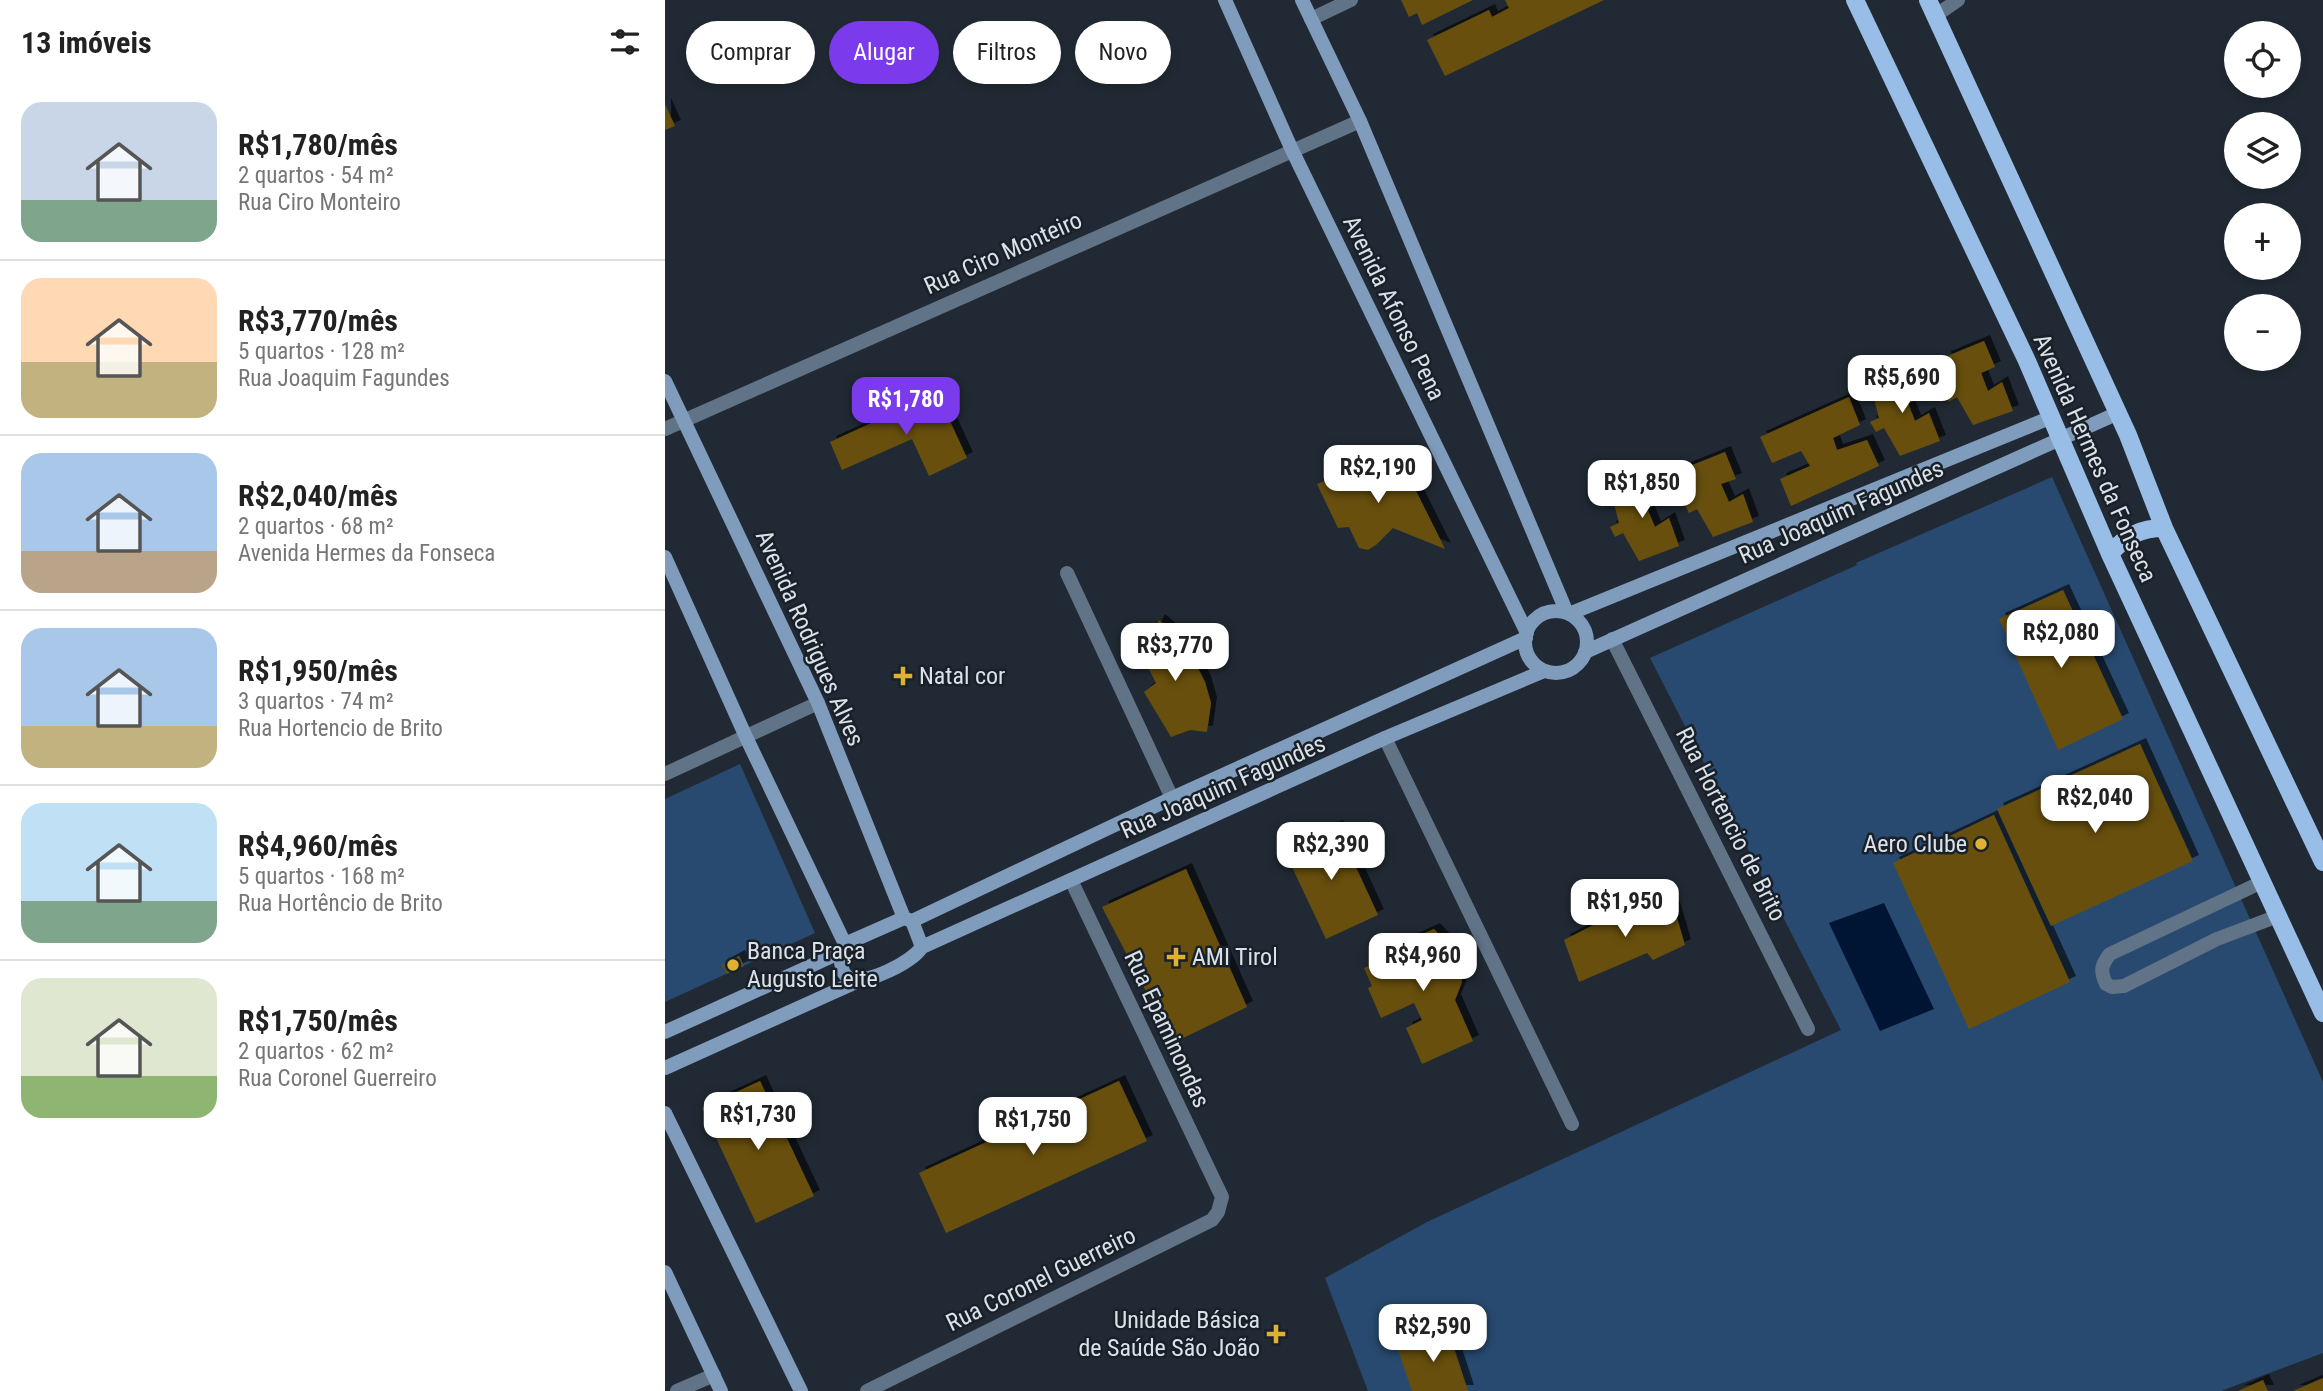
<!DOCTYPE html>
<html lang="pt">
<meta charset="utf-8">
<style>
:root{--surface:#fff;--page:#f2f2f2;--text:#222;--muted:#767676;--line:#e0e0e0;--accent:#7c3aed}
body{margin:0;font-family:"Roboto Condensed",sans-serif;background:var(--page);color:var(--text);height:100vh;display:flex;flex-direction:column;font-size:26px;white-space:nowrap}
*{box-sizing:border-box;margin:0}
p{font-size:23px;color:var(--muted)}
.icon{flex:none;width:38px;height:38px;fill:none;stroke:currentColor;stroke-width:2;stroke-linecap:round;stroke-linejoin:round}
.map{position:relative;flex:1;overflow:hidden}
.panel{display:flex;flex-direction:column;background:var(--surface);width:665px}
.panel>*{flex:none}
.hud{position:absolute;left:21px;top:21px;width:665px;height:63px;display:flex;gap:14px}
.fabs{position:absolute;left:1559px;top:21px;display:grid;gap:14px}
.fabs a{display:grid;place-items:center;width:77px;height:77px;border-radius:50%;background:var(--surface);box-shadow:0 4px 10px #0003;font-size:35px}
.price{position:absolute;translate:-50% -60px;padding:0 16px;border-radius:14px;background:#fff;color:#222;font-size:23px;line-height:46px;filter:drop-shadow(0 2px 4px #0008)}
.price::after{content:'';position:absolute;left:50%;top:42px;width:21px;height:16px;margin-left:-10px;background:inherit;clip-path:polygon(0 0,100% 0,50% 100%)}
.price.active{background:var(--accent);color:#fff}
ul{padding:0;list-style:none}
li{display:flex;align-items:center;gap:21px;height:175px;padding:0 21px}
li+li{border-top:2px solid var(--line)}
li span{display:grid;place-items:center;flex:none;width:196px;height:140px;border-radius:21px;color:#555}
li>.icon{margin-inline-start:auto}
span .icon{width:84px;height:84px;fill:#fffc;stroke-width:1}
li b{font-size:30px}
h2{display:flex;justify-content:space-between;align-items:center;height:84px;padding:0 21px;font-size:30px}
.chip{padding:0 24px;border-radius:32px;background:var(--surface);box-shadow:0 4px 10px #0003;font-size:24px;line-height:63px}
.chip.active{background:var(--accent);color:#fff}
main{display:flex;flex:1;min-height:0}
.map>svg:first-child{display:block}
.green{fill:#284a70}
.water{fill:#001533}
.building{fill:#67500c;filter:url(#shadow)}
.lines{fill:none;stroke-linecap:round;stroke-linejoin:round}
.service{stroke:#617387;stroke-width:14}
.minor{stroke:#617387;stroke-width:14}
.secondary{stroke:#809cbd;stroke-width:14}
.primary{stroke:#98bde7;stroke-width:18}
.poi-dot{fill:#deb133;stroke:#18202a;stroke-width:2.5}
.labels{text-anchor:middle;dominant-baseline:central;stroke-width:5;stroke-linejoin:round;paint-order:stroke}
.street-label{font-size:24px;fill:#dbe1e7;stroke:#18202a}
.poi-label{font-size:24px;fill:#dbe1e7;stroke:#18202a;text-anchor:start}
</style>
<main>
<section class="panel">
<h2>13 imóveis<svg class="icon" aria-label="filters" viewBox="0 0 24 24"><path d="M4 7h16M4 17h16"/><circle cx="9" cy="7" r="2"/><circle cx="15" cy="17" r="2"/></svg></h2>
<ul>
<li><span style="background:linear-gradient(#c9d6e8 70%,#7fa58c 0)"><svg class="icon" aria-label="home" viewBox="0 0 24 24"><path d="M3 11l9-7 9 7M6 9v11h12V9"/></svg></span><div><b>R$1,780/mês</b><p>2 quartos · 54 m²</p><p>Rua Ciro Monteiro</p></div></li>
<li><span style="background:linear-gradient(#ffd9b3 60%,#c2b280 0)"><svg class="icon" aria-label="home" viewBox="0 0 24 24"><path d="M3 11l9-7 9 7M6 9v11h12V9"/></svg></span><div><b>R$3,770/mês</b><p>5 quartos · 128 m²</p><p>Rua Joaquim Fagundes</p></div></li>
<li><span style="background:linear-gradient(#a9c7e8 70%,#b9a48a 0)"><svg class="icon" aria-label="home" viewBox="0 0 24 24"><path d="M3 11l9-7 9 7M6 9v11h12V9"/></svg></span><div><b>R$2,040/mês</b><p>2 quartos · 68 m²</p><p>Avenida Hermes da Fonseca</p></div></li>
<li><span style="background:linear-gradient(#a9c7e8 70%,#c2b280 0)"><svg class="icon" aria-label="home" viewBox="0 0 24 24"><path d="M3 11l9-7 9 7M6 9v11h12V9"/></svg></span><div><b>R$1,950/mês</b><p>3 quartos · 74 m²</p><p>Rua Hortencio de Brito</p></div></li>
<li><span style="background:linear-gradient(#bfe0f5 70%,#7fa58c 0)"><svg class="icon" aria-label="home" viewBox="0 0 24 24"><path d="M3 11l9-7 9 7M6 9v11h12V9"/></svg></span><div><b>R$4,960/mês</b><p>5 quartos · 168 m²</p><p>Rua Hortêncio de Brito</p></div></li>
<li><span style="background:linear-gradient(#dfe7d0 70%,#8fb573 0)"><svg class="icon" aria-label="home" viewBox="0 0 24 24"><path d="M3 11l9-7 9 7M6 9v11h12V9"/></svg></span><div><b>R$1,750/mês</b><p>2 quartos · 62 m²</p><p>Rua Coronel Guerreiro</p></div></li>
</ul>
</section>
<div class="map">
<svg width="1658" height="1391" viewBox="0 0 1658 1391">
<defs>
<filter id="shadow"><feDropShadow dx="6" dy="-6" stdDeviation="0" flood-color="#0009"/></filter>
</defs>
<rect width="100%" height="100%" fill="#212a34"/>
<!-- green -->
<path class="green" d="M1387,477l271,605v271l-102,38h-853l-43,-113 102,-56 414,-192 -191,-372 207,-93 -1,-2z
M75,764l75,169 -150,69v-203z"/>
<!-- water -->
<path class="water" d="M1219,903l50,106 -54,22 -51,-108z"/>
<!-- building -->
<path class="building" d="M736,0h72l-51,25 -5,-12 -8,4z
M840,0h99l-159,76 -18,-36 62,-30 3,7 17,-9z
M0,104l10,22 -10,4z
M1319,341l11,26 -14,6 7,18 14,-9 11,29 -40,14 -16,-28 -8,5 -6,-11 10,-4 -8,-30z
M1246,371l11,27 -14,5 7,18 14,-8 11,28 -40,15 -16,-28 -8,4 -6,-10 9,-4 -8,-31z
M272,393l30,65 -38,18 -17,-37 -70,31 -12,-28z
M1184,397l11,28 -27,13 4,12 30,-10 12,26 -88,40 -11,-27 30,-13 -9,-15 -29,12 -12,-26z
M1060,452l11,27 -15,5 8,18 14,-8 10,28 -40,15 -16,-28 -8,4 -5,-10 9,-4 -8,-31z
M736,461l44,88 -52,-21 -17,17 -8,5 -9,-2 -10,-21 -11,1 -21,-44 24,-10 30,-6 9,1z
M986,476l11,27 -15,5 8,19 14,-9 10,28 -40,15 -16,-28 -8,4 -5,-10 9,-4 -8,-31z
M1398,590l60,129 -65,31 -59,-131z
M494,620l18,15 15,21 13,26 6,21 -4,29 -17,-2 -19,7 -27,-45 12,-9 -20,-39 15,-8z
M1475,744l53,117 -142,65 -54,-117z
M1329,815l76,167 -101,47 -76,-166z
M672,826l41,89 -52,24 -43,-91z
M521,869l61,138 -74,36 -71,-136z
M1001,897l8,11 11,37 -32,15 -6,-7 -68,29 -15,-42 53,-27 9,3z
M769,929l26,28 2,25 -7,18 18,41 -51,23 -16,-36 16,-8 -8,-17 -33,15 -13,-30 4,-2 -8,-18 29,-13 -3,-6z
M74,956l5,10 -17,8 -5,-9z
M95,1081l54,115 -58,27 -54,-115z
M454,1081l28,60 -201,92 -27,-60z
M783,1330l20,61h-56l-15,-44z
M1658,1378v13h-30z
M1598,1380l5,11h-30z"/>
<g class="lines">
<!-- service -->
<path class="service" d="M646,19l40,-19
M402,573l105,225
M1597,882l-152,72c-9,11 -10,17 -4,30l6,3 12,-1 93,-47 61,-23"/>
<!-- minor -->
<path class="minor" d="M1270,16l23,-16
M0,429l695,-308
M947,639l196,390
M720,738l187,386
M0,774l153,-71
M12,1391l37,-16
M202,1391l345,-171 6,-8 4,-15 -151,-317"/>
<!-- secondary -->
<path class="secondary" d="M560,0l67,150 235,483
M637,0l58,121 207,492
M0,381l153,322 86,215
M0,557l81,180 99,207
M860 642a31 31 0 1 1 62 0a31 31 0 1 1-62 0Z
M904,614l483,-197
M920,652l531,-238
M247,921l260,-123 354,-160
M257,947l463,-209 159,-67
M0,1032l174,-79 6,-9 59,-26 8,3 10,26c-10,15 -55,38 -73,32l-6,-7 -4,-19
M0,1068l191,-86
M0,1113l136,278
M0,1272l56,119"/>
<!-- primary -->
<path class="primary" d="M1190,0l172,361 83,193 213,459
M1263,0l200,435 36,93 159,334
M1445,554c15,-18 31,-26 54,-26"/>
</g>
<!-- markers -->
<g class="poi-dot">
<path d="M234.5 665.5h7v7h7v7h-7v7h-7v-7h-7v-7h7z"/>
<circle cx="1316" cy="844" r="7"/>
<path d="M507.5 946.5h7v7h7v7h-7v7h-7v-7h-7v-7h7z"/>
<circle cx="68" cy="965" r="7"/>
<path d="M607.5 1323.5h7v7h7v7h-7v7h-7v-7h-7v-7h7z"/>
</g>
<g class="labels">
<!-- street labels -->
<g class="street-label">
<text transform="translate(338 253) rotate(-24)">Rua Ciro Monteiro</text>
<text transform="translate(729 308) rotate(64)">Avenida Afonso Pena</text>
<text transform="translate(1430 458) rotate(66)">Avenida Hermes da Fonseca</text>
<text transform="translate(1176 512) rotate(-24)">Rua Joaquim Fagundes</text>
<text transform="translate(145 638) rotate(66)">Avenida Rodrigues Alves</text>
<text transform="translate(558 787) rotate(-24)">Rua Joaquim Fagundes</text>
<text transform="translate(1066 824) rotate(63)">Rua Hortencio de Brito</text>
<text transform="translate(502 1029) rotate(65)">Rua Epaminondas</text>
<text transform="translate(376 1279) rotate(-26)">Rua Coronel Guerreiro</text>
</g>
<!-- poi labels -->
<g class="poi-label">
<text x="254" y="676">Natal cor</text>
<text x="1302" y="844" text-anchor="end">Aero Clube</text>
<text x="82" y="951">Banca Praça<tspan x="82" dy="28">Augusto Leite</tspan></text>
<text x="527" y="957">AMI Tirol</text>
<text x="595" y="1320" text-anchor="end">Unidade Básica<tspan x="595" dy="28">de Saúde São João</tspan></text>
</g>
</g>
</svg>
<div class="fabs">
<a><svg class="icon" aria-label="locate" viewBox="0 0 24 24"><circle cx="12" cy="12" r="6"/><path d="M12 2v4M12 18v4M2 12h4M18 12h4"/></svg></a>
<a><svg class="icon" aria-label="layers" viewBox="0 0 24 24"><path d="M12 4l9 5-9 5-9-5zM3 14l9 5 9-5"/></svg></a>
<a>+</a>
<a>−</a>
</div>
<b class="price" style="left:1237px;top:415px">R$5,690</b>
<b class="price active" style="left:241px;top:437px">R$1,780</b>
<b class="price" style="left:713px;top:505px">R$2,190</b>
<b class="price" style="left:977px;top:520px">R$1,850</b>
<b class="price" style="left:1396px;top:670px">R$2,080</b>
<b class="price" style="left:510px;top:683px">R$3,770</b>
<b class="price" style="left:1430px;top:835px">R$2,040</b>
<b class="price" style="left:666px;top:882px">R$2,390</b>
<b class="price" style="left:960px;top:939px">R$1,950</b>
<b class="price" style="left:758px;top:993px">R$4,960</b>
<b class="price" style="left:93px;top:1152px">R$1,730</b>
<b class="price" style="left:368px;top:1157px">R$1,750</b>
<b class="price" style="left:768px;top:1364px">R$2,590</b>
<div class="hud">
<a class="chip">Comprar</a>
<a class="chip active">Alugar</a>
<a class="chip">Filtros</a>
<a class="chip">Novo</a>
</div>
</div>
</main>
